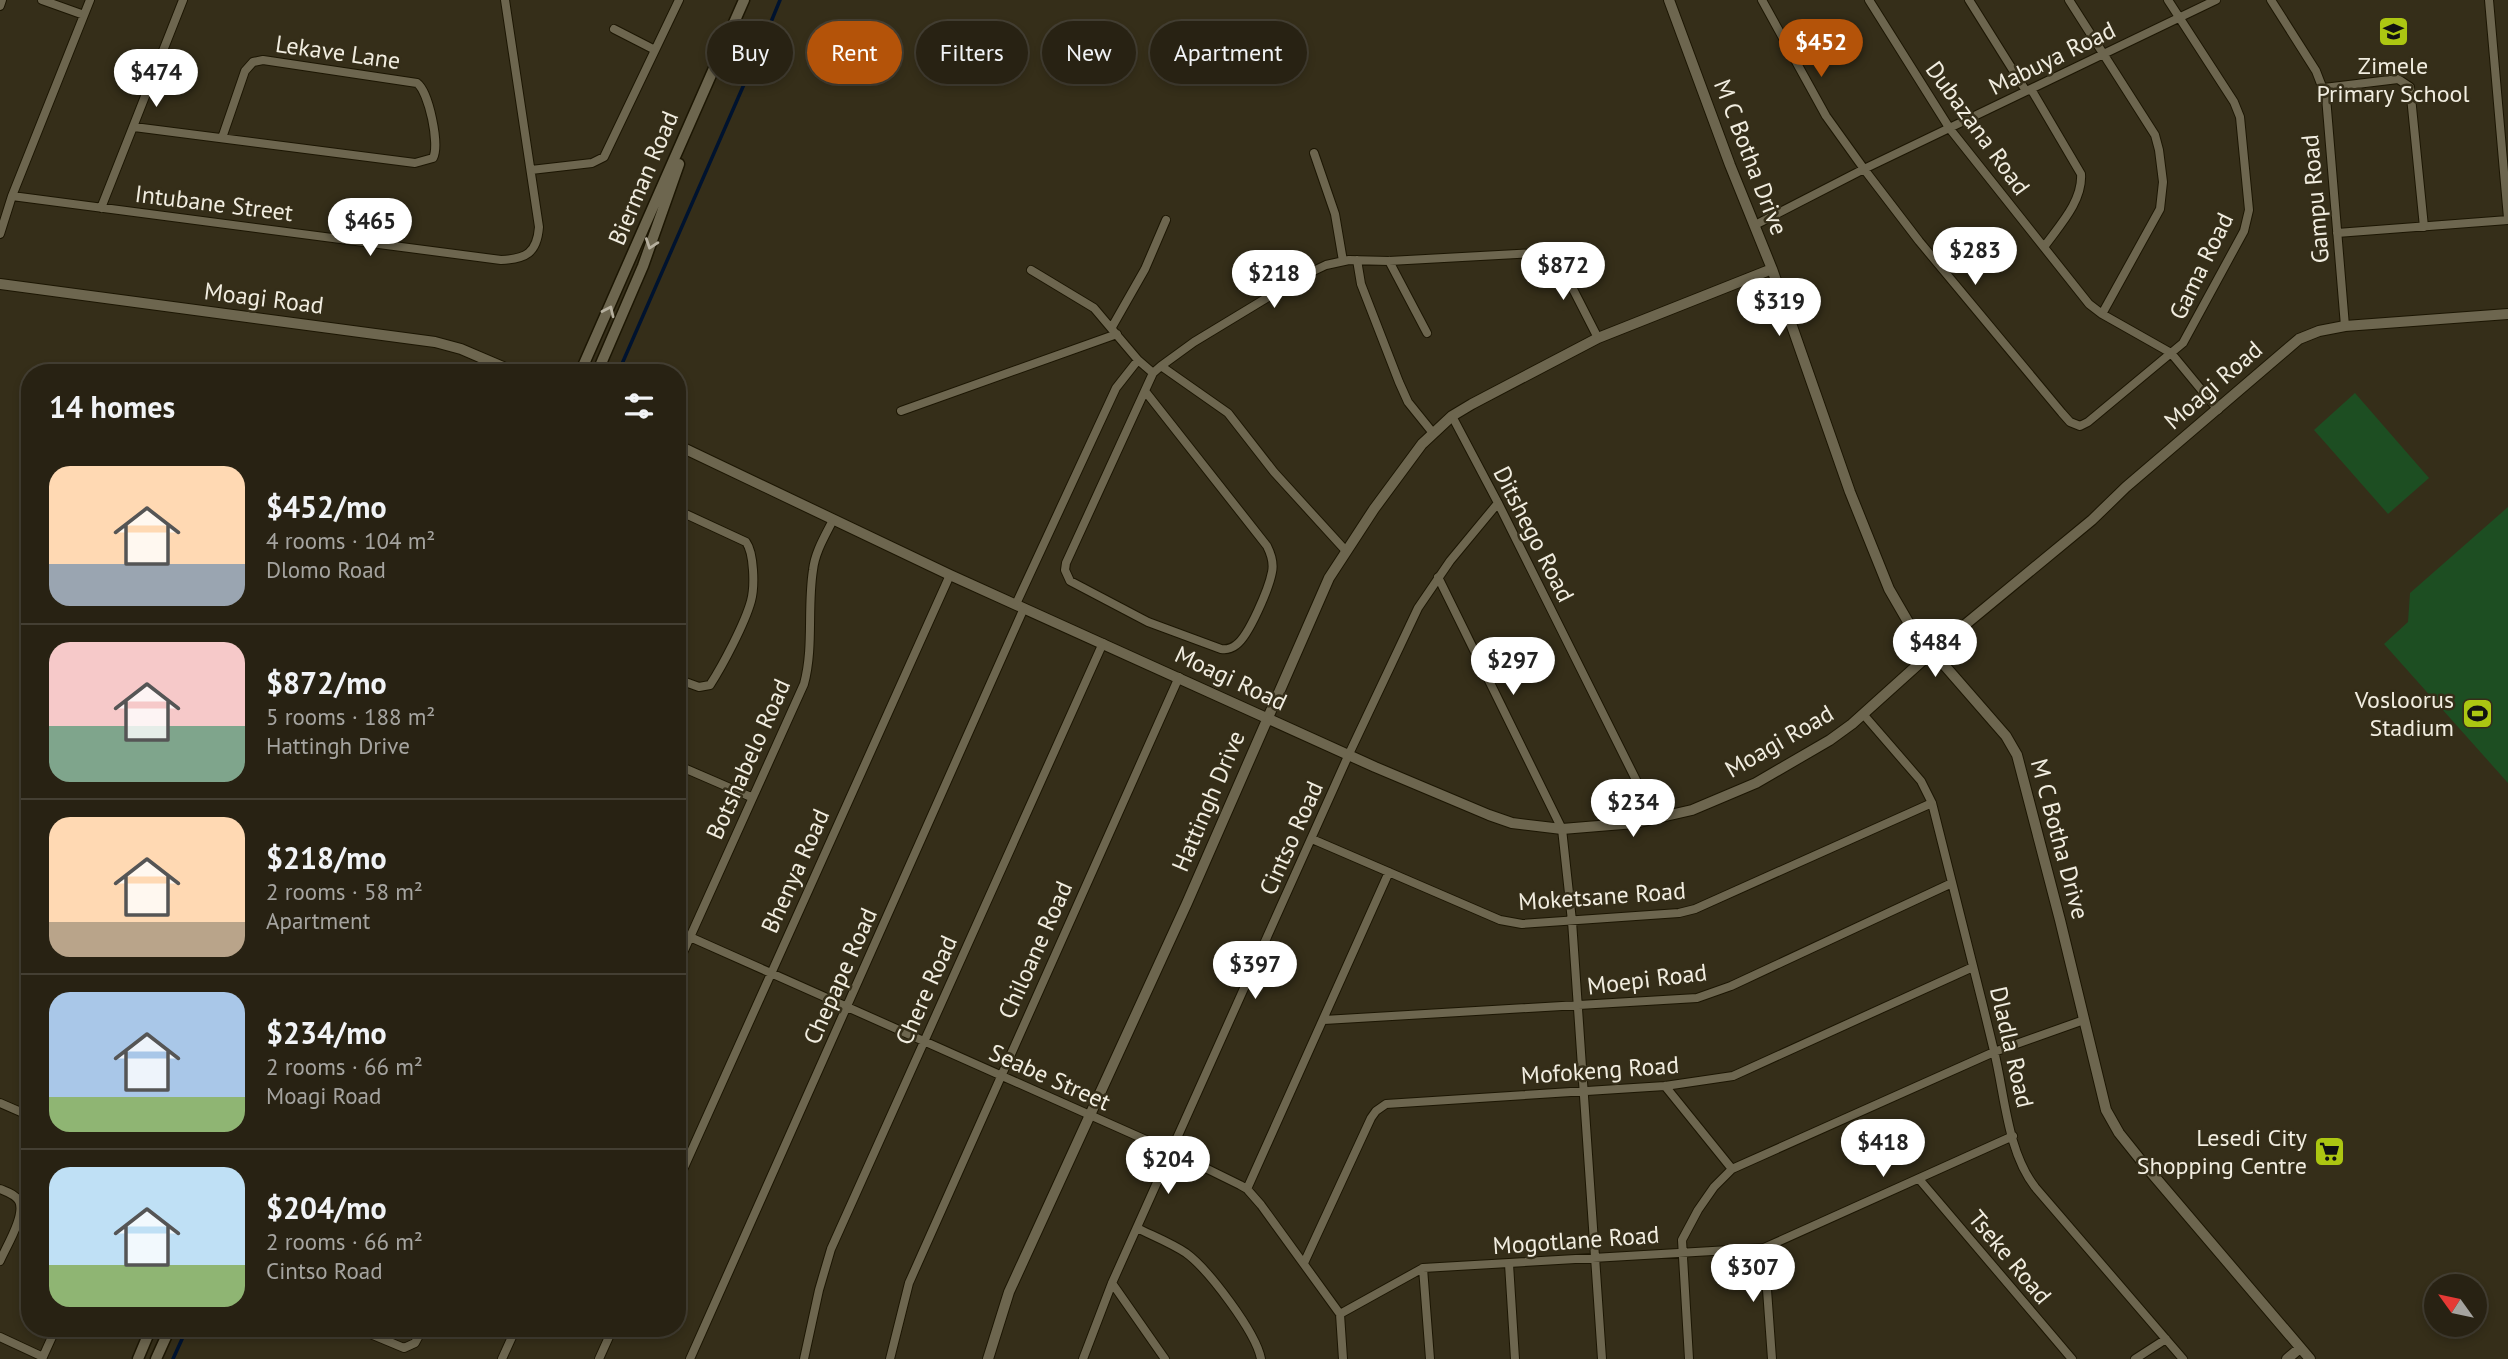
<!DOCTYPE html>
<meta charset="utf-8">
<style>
:root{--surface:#282213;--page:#342f21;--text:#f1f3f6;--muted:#a5a4a0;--line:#443f33;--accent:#b45309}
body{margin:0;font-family:"PT Sans",sans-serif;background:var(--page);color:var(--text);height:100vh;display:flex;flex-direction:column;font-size:26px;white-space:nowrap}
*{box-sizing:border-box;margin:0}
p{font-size:23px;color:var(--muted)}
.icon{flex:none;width:38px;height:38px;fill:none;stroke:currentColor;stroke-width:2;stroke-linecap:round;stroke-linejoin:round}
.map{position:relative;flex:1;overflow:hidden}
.details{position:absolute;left:21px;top:364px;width:665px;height:973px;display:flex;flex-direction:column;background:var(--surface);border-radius:28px;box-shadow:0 4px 10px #0003,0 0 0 2px var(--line)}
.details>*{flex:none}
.banner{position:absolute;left:707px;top:21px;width:665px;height:63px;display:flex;gap:14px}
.needle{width:46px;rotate:303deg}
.fabs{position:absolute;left:2424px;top:1274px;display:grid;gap:14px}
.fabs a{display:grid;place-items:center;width:63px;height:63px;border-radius:50%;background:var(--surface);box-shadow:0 4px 10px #0003,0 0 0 2px var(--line);font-size:35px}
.price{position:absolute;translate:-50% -60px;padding:0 16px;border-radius:24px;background:#fff;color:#222;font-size:23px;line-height:46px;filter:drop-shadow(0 2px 4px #0008)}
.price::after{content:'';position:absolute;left:50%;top:42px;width:21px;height:16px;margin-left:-10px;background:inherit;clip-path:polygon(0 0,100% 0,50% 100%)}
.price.selected{background:var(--accent);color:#fff}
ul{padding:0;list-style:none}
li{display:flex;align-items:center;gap:21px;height:175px;padding:0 28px}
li+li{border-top:2px solid var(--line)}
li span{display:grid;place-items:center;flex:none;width:196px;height:140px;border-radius:21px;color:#555}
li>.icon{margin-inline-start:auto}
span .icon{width:84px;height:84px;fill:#fffc;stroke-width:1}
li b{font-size:30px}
h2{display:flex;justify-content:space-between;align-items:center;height:84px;padding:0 28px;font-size:30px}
.chip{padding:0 24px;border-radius:32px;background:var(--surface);box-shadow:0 4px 10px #0003,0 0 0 2px var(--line);font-size:24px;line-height:63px}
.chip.selected{background:var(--accent);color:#fff}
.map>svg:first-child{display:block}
.green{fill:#1d4e22}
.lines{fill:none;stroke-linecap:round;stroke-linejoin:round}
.stream{stroke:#00132f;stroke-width:3.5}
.minor-casing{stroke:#1c1603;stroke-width:10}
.tertiary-casing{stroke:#1c1603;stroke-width:12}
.secondary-casing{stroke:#1c1603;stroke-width:13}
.minor{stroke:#6d664f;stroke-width:8}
.tertiary{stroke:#6d664f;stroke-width:10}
.secondary{stroke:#6d664f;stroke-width:10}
.oneway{stroke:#b6b09f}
.labels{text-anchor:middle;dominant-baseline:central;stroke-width:5;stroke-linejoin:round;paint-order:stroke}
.street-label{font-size:24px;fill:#f1ede0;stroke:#352e19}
.poi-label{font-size:24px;fill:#f1ede0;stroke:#352e19;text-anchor:end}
</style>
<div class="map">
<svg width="2508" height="1359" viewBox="0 0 2508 1359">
<rect width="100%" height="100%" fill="#352e19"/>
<!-- green -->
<path class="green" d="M2355,393l74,85 -41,36 -74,-84z
M2508,507v276l-124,-139 24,-22 2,-29z"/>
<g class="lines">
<!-- stream -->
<path class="stream" d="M764,39l16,-39
M618,373l141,-323
M173,1359l14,-31"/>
<defs>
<path id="minor" d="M42,0l42,15
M1762,0l64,116 38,53 55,72 143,172 8,9 10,4 8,-4 95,-79 61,-112 5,-21 -9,-93 -6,-15 -66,-102
M1869,0l81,129 139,175 13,10 69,39 47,57
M1969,0l57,91
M2069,0l86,135 4,15 4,32 -3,27 -58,105
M2271,0l45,71 10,26 19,229
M2489,0l19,218
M0,6l2,-6
M614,29l41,21
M2324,88l74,-9 12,8 14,140
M2031,89l50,85c2,27 -22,52 -37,73
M134,127l281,36 18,-5c7,-13 -4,-66 -16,-75l-154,-23 -10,2 -8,9 -23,67
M1314,153l21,61 8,47
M531,170l61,-7 12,-6 75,-157
M12,196l489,64c25,-1 36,-7 38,-33l-34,-227
M101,208l82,-208
M1755,225l109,-56 352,-169
M2337,233l171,-13
M0,234l12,-38 78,-196
M1357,260l4,24 38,98 9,20 25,31
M1389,261l38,72
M1031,270l63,38 44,52 15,13
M1112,327l33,-58 21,-49
M1161,366l33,-24 109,-66 23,-11 23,-5 40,1 165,-9 44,86
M1145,391l122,155c4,8 7,17 5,26 -3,16 -23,64 -36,73 -5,4 -9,5 -15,4l-73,-27 -78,-41 -5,-11 1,-7 87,-190 8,-7 67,47 46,59 72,79
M901,411l216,-77
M1452,416l46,87 158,317
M677,510l69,32c8,11 9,44 5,59 -6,22 -28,64 -41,84l-11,2 -22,-8
M1438,577l124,252 10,92 30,438
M1016,604l100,-216 22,-28
M1863,714l58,67 11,22c21,82 42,165 62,248 11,44 13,100 41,136l148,172
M677,765l74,32
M1312,839l188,81 22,4 157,-11 16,-4 237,-106
M690,937l483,215 67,33 7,4 14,16 79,109 3,45
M677,966l127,-282c10,-37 3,-76 9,-114 2,-18 12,-34 20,-50
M1324,1020l373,-22 34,-12 221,-103
M1665,1086l67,83
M0,1103l30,13
M1919,1179l153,180
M677,1183l273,-608
M0,1189c7,3 15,5 19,12 7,14 -13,46 -19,60
M1247,1189l142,-317
M1137,1228c16,8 34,15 49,25 22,16 70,79 75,106
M1764,1248l8,111
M1304,1263l67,-145 5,-7 10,-7 279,-18 68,-10 240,-109
M1509,1264l6,95
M1423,1268l7,91
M1112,1283l53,76
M1340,1314l83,-46 341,-20 249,-112
M356,1328l48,20 11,-5 8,-15
M0,1337l43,20
M42,1359l14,-31
M502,1359l14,-31
M599,1359l14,-31
M690,1359l334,-751
M804,1359l15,-69 12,-41 272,-606
M890,1359l19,-76 270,-606
M1083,1359l29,-76 237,-529 69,-146 32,-47 48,-58
M1689,1359l-7,-119 16,-30 16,-23 18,-18 262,-117 90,-32
M2135,1359l31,-20"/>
<path id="tertiary" d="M1669,0l61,165 42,104 78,223 39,97 22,38 95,109 11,19 43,165 46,190 13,23 24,30 167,196
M0,284l435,58 26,7 56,24
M677,445l273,130 425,192 114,48 23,8 50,6 73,-6 57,-13 64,-27 74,-43 22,-16 80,-72 160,-132 34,-33 173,-148 20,-8 26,-5 163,-12
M988,1359l21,-67 178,-389 142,-325 45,-69 48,-65 30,-28 20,-12 126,-66 174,-69
M2287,1359l13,-11"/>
<path id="secondary" d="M580,373l164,-373
M597,373l46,-107 36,-102
M138,1359l13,-31
M156,1359l14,-31"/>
</defs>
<!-- minor casing -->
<use href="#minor" class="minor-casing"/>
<!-- tertiary casing -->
<use href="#tertiary" class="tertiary-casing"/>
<!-- secondary casing -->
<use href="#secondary" class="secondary-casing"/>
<!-- minor -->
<use href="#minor" class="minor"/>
<!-- tertiary -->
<use href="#tertiary" class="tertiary"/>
<!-- secondary -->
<use href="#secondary" class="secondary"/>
</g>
<!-- one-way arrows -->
<defs><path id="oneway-chevron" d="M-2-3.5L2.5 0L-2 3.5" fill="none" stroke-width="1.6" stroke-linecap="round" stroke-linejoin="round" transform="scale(1.75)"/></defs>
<g class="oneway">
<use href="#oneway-chevron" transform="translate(651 244) rotate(109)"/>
<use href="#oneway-chevron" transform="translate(609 311) rotate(-65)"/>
</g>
<!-- icons -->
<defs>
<symbol id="school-square" viewBox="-11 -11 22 22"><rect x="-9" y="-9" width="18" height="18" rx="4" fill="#acc612" stroke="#352e19"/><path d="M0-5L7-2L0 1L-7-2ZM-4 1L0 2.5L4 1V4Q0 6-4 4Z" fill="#111"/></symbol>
<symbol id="stadium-square" viewBox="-11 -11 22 22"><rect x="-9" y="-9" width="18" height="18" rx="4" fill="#acc612" stroke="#352e19"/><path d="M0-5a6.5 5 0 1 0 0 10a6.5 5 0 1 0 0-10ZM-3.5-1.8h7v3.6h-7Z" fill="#111"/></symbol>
<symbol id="supermarket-square" viewBox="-11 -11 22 22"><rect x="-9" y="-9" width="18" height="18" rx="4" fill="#acc612" stroke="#352e19"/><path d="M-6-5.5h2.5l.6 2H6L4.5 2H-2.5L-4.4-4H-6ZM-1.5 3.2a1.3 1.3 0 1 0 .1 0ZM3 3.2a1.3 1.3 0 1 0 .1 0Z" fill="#111"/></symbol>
</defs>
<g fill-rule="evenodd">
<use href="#school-square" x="2376" y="14" width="35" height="35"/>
<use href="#stadium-square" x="2460" y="696" width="35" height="35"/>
<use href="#supermarket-square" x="2312" y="1134" width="35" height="35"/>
</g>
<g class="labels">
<!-- street labels -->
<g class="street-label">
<text transform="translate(338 52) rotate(8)">Lekave Lane</text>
<text transform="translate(2052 58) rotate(-26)">Mabuya Road</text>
<text transform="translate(1978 128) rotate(54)">Dubazana Road</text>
<text transform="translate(1751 157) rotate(69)">M C Botha Drive</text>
<text transform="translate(643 178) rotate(-67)">Bierman Road</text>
<text transform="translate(2315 199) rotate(-95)">Gampu Road</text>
<text transform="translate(214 203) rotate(7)">Intubane Street</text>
<text transform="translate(2201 266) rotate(-64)">Gama Road</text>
<text transform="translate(264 298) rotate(7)">Moagi Road</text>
<text transform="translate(2213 385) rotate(-41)">Moagi Road</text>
<text transform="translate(1534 534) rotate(63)">Ditshego Road</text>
<text transform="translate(1231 678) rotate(25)">Moagi Road</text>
<text transform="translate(1779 741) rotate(-30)">Moagi Road</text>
<text transform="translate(748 759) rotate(-66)">Botshabelo Road</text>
<text transform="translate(1208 801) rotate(-67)">Hattingh Drive</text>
<text transform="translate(1291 838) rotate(-66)">Cintso Road</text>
<text transform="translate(2060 839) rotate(75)">M C Botha Drive</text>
<text transform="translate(795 871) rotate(-66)">Bhenya Road</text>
<text transform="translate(1602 896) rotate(-4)">Moketsane Road</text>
<text transform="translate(1035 950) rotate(-66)">Chiloane Road</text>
<text transform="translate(840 976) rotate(-66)">Chepape Road</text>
<text transform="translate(1647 979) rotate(-7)">Moepi Road</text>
<text transform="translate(926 990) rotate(-66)">Chere Road</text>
<text transform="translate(2012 1047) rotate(77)">Dladla Road</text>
<text transform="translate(1600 1070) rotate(-4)">Mofokeng Road</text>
<text transform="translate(1050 1077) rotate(24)">Seabe Street</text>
<text transform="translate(1576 1240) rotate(-4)">Mogotlane Road</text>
<text transform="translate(2010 1257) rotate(50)">Tseke Road</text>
</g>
<!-- poi labels -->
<g class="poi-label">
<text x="2393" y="65" text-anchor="middle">Zimele<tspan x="2393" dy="28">Primary School</tspan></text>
<text x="2454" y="699">Vosloorus<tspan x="2454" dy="28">Stadium</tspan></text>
<text x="2307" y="1137">Lesedi City<tspan x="2307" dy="28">Shopping Centre</tspan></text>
</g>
</g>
</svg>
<div class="fabs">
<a><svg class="needle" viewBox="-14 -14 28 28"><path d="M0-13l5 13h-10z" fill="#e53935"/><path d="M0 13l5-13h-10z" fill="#a5a4a0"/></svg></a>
</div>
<b class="price selected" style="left:1821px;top:79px">$452</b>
<b class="price" style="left:156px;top:109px">$474</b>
<b class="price" style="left:370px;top:258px">$465</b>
<b class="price" style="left:1975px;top:287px">$283</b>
<b class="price" style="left:1563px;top:302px">$872</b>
<b class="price" style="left:1274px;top:310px">$218</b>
<b class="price" style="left:1779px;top:338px">$319</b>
<b class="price" style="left:1935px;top:679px">$484</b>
<b class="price" style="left:1513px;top:697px">$297</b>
<b class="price" style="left:1633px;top:839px">$234</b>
<b class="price" style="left:1255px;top:1001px">$397</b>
<b class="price" style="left:1883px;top:1179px">$418</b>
<b class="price" style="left:1168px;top:1196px">$204</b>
<b class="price" style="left:1753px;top:1304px">$307</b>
<div class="banner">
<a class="chip">Buy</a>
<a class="chip selected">Rent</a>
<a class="chip">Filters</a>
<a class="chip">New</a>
<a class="chip">Apartment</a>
</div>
<section class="details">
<h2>14 homes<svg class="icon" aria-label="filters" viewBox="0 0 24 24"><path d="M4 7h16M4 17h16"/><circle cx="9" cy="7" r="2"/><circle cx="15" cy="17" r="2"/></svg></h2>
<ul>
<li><span style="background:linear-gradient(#ffd9b3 70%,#9aa5b1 0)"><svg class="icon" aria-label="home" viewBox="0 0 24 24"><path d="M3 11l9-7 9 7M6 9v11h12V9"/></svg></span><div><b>$452/mo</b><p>4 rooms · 104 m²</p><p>Dlomo Road</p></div></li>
<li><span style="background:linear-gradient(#f6c9c9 60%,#7fa58c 0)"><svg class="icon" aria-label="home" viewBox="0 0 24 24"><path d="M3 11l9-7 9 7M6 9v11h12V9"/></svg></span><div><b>$872/mo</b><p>5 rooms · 188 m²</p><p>Hattingh Drive</p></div></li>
<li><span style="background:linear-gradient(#ffd9b3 75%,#b9a48a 0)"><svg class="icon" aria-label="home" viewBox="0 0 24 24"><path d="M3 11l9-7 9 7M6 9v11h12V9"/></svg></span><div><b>$218/mo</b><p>2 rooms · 58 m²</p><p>Apartment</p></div></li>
<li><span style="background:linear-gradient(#a9c7e8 75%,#8fb573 0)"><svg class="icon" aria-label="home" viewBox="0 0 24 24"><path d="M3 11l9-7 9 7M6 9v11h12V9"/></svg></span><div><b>$234/mo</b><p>2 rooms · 66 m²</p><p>Moagi Road</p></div></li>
<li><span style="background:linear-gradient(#bfe0f5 70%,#8fb573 0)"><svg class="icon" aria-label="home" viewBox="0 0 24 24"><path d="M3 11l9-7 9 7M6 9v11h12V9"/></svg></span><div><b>$204/mo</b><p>2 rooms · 66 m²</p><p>Cintso Road</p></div></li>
</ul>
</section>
</div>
